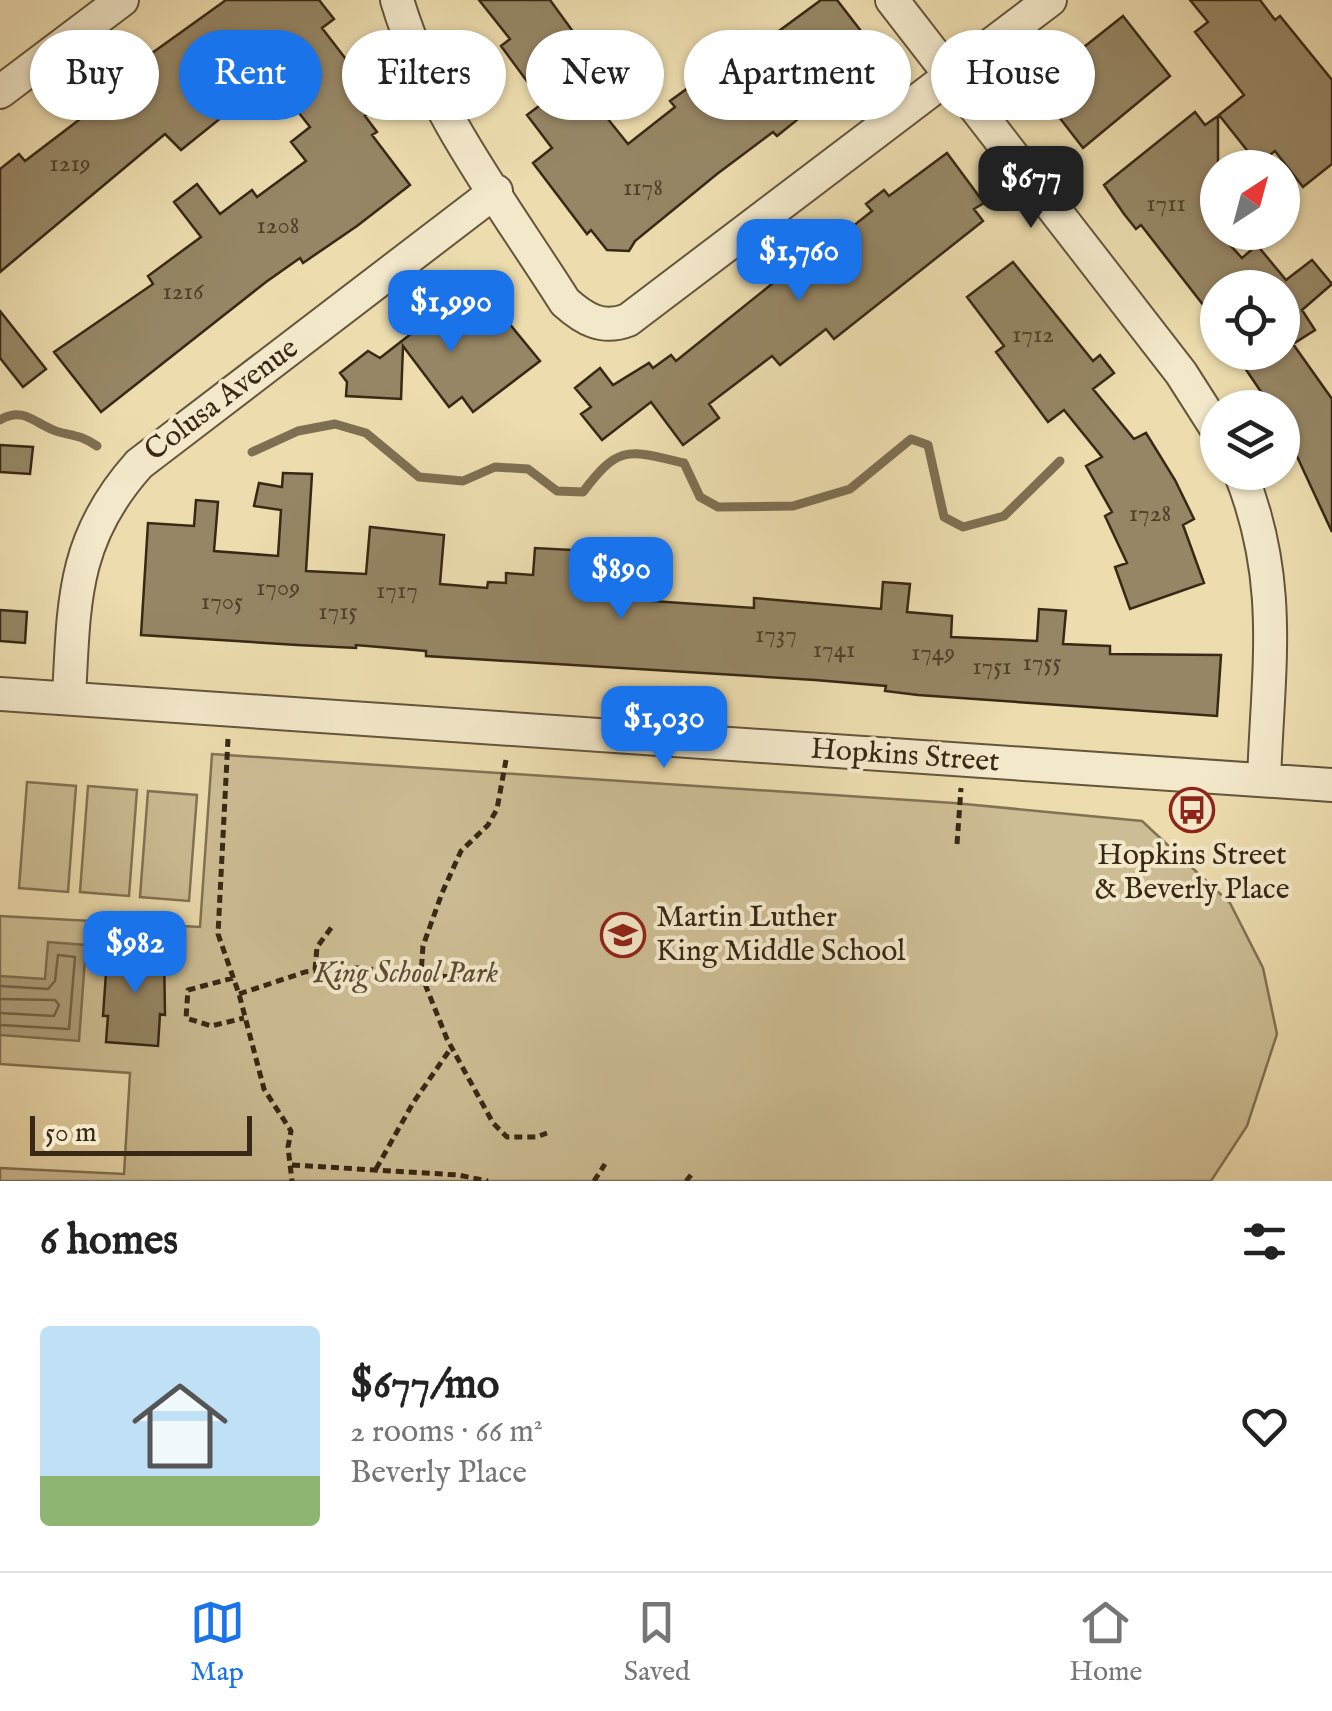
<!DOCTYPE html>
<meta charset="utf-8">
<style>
:root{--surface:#fff;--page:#f2f2f2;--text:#222;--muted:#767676;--line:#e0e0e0;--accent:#1a73e8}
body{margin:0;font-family:"IM FELL English",serif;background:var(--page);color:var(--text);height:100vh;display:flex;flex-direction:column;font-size:38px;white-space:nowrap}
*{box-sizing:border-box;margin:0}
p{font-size:32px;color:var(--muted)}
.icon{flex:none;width:55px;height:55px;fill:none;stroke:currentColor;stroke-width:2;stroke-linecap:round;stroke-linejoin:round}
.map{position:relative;height:1181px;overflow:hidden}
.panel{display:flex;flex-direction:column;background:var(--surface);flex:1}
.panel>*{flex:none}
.hud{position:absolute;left:30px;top:30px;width:1272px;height:90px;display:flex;gap:20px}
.needle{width:65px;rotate:36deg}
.tools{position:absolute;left:1200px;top:150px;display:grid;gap:20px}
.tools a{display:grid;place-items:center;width:100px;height:100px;border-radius:50%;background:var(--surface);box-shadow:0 2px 8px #0004;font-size:50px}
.scale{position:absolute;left:30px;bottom:25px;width:222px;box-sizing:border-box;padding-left:10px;border:5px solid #382815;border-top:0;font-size:28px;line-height:35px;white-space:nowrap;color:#382815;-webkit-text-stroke:8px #f3e8ca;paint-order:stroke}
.price{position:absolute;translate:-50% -85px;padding:0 22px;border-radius:20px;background:var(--accent);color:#fff;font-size:32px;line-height:65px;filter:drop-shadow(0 2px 5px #0008)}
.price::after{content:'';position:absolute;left:50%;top:60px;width:30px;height:22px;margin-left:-15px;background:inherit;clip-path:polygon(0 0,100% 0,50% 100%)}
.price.selected{background:#222;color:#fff}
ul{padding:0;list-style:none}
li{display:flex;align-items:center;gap:30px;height:250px;padding:0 40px}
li+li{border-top:2px solid var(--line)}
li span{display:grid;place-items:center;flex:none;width:280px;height:200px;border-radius:10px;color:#555}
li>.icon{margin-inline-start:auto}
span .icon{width:120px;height:120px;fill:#fffc;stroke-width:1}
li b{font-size:42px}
h2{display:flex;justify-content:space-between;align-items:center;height:120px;padding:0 40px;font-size:42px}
.pill{padding:0 35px;border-radius:45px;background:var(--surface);box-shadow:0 2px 8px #0004;font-size:35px;line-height:90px}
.pill.selected{background:var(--accent);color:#fff}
.tab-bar{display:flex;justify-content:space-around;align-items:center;height:140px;border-top:2px solid var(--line);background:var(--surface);font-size:28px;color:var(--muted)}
.tab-bar a{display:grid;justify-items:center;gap:5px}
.tab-bar .selected{color:var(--accent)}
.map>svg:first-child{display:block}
.green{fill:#cdbd94;stroke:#827254;stroke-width:2.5}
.water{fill:#af9f7a;stroke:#7f6f52;stroke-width:2.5}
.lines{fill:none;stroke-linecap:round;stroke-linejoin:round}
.shore{stroke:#746448;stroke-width:2.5}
.stream{stroke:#7f6f52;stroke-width:9}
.building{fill:#968665;stroke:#382815;stroke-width:2.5}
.minor-casing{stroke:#65553b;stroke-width:36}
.path{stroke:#382815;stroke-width:5;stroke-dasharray:8 5;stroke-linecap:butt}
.minor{stroke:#f3e8ca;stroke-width:32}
.labels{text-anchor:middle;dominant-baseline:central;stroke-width:8;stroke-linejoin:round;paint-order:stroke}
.number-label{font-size:25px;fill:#504029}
.street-label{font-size:30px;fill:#382815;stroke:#f3e8ca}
.poi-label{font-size:30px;fill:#382815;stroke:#f3e8ca}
.park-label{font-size:30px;font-style:italic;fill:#5d4d35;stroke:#f3e8ca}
</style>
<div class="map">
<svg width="1332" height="1181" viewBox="0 0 1332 1181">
<rect width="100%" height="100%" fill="#ecdcae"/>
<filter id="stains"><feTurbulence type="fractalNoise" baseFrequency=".002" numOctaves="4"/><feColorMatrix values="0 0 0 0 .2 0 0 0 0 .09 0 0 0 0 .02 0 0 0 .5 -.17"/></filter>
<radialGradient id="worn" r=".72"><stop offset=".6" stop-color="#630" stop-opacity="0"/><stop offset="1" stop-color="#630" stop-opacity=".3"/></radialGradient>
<!-- green -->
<path class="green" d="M212,754l742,49 188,18 88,82 33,65 14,66 -30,92 -36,55h-1211v-13l124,6 6,-101 -130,-9v-148l200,11z
M27,782l49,4 -8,106 -49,-4z
M88,786l49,4 -8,106 -49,-4z
M148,791l49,4 -8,106 -49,-4z"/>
<!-- water -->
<path class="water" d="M48,942l38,3 -7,96 -79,-6v-59l45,3z"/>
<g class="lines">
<!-- shore -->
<path class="shore" d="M0,986l48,3 7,-8 3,-26 17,2 -6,72 -69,-4
M0,999l55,1 4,5 -5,11 -54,-3"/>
<!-- stream -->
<path class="stream" d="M0,420c24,-15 37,6 59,12 16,4 24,4 38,14
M252,452l46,-21 37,-7 31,9 53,44 44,4 32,-14 33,2 29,22 26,1c36,-48 45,-42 101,-29l16,34 18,10 75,-1 57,-17 61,-50 17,6 16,72 19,10 41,-11 56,-55"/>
</g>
<!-- building -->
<path class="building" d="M226,0h93l15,19 -12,9 30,39 3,10 -7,6 22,29 -5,4 12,16 -5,3 38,50 -53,41 -54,37 -3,-5 -34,24 -165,130 -47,-60 99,-68 -5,-8 53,-39 -27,-35 23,-18 23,30 32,-24 5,7 49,-36 -15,-19 19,-15 -32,-41 -41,30 -5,-7 -51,41 -16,-16 -165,138v-103l19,-15 6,7 63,-48 -5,-6 37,-31z
M479,0h71l43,59 9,-7 26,33 -29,23 29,36 47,-37 -5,-6 33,-24 5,6 113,-83h16l31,40 -8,7 11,13 -77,57 3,3 -20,16 -4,-4 -56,42 -82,67 -6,10 -22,-1 -16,-20 -4,4 -54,-71 19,-15 -25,-33 16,-12 -42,-57 9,-7z
M1190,0h70l15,20 5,-4 52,64v84l-29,23 -28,-36 -17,13 -39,-49 25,-20 -49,-63 13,-10z
M1123,16l47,60 -87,72 -48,-62z
M1195,112l10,13 13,-9v116l24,26 15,-13 29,35 26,-20 20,24 -30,26 13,20 -22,14 39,55v133l-50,-108v-16h-10l-38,-56h48v-64h-64v36l-77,-99 -5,4 -12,-15 -20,-29z
M947,153l37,50 -10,6 9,12 -149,118 -8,-10 -46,36 -8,-9 -63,48 10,14 -36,27 -32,-43 -49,38 -21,-26 10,-7 -16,-19 25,-20 13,17 36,-22 4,5 18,-13 5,6 158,-127 3,5 35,-28 -6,-7 18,-14 5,6z
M1013,262l80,99 7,-6 14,18 -21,16 41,50 12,-6 29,47 19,39 -11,6 21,58 -74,26 -15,-42 12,-4 -22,-47 7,-4 -26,-46 16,-9 -38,-47 -16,12 -52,-70 8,-6 -37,-49z
M476,283l64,78 -67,51 -11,-15 -13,10 -46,-61 -2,53 -55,-3 1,-14 -7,-9 28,-22 12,7z
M0,311l46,58 -23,18 -23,-29z
M0,445l33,2 -3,27 -30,-2z
M283,473l29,1 -6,97 60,3 4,-47 74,8 -4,49 47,4 1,-6 18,1v-10l27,2 2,-27 74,4 -1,4 9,1v36l22,2 -1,5 116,8v-10l127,11 2,-27 27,2 -3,28 45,4 -1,21 86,4 2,-32 27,2 -3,33 47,2v8l111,1 -4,61 -299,-21 -33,-4 1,-5 -71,-6 -389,-24v-5l-70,-6v3l-59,-3 -156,-10 7,-112 46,3 2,-26 22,2 -4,49 64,5 3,-46 -27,-4 5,-23 23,4z
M0,610l27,2 -2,31 -25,-2z
M112,947l52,3 1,65 -5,-1 -2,32 -52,-4 2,-26h-5l3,-43h5z"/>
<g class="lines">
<defs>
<path id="minor" d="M397,0c32,109 108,207 168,302 19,17 37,28 63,18l422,-320
M892,0l289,373 37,58
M0,92l122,-92
M1240,472c44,110 28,194 24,308
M0,694l1332,91
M69,698c5,-96 3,-159 70,-234l357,-273"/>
</defs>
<!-- minor casing -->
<use href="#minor" class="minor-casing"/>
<!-- path -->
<path class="path" d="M228,739l-10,195 21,60 25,95 27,42 -3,16 4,34
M506,760l-9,49 -9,16 -27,26 -19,42 -19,53 -2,28 26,65 46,84 14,14h29l11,-4
M957,844l4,-56
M315,970l2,-23 17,-23
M233,978l-45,12 -2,28 25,8 33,-8
M239,994l66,-22 42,-5 136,13
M292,1165l166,10 30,6
M376,1169l37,-66 38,-55
M594,1181l11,-17
M686,1181l5,-6"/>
<!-- minor -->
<use href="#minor" class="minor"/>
</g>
<!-- icons -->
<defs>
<symbol id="bus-ring" viewBox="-11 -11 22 22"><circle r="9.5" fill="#f3e8ca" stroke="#8f2418" stroke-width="1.5"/><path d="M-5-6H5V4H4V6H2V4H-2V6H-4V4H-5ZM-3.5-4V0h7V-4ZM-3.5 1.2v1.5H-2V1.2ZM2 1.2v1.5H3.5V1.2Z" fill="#8f2418"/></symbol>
<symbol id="school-ring" viewBox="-11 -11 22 22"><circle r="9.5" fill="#f3e8ca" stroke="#8f2418" stroke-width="1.5"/><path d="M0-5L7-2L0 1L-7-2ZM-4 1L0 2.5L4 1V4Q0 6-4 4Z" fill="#8f2418"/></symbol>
</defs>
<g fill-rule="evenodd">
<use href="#bus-ring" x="1167" y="785" width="50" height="50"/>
<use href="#school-ring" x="598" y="910" width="50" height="50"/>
</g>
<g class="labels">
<!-- number labels -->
<g class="number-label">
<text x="70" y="164">1219</text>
<text x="643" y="188">1178</text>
<text x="1166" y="204">1711</text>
<text x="278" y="226">1208</text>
<text x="183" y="292">1216</text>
<text x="1033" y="335">1712</text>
<text x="1150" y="514">1728</text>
<text x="278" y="588">1709</text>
<text x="397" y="591">1717</text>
<text x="222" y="602">1705</text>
<text x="338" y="612">1715</text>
<text x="776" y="635">1737</text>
<text x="834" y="650">1741</text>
<text x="933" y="653">1749</text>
<text x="1042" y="663">1755</text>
<text x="992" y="667">1751</text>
</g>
<!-- street labels -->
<g class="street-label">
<text transform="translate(222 400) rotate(-37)">Colusa Avenue</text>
<text transform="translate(905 756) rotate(4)">Hopkins Street</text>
</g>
<!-- poi labels -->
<g class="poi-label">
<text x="1192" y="856">Hopkins Street<tspan x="1192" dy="34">&amp; Beverly Place</tspan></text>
<text x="656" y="918" text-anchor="start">Martin Luther<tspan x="656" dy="34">King Middle School</tspan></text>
</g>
<!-- park labels -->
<g class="park-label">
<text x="406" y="974">King School Park</text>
</g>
</g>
<rect width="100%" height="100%" filter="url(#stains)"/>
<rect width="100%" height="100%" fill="url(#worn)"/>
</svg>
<div class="tools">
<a><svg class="needle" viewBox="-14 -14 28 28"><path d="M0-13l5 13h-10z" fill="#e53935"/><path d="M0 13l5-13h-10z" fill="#767676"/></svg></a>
<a><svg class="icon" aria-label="locate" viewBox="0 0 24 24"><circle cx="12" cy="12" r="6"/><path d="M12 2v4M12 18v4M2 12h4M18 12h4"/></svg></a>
<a><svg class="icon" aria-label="layers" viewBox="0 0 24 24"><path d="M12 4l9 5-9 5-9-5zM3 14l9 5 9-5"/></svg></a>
</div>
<div class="scale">50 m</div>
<b class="price selected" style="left:1031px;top:231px">$677</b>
<b class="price" style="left:799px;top:304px">$1,760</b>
<b class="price" style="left:451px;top:355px">$1,990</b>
<b class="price" style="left:621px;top:622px">$890</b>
<b class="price" style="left:664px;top:771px">$1,030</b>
<b class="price" style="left:135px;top:996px">$982</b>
<div class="hud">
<a class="pill">Buy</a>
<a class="pill selected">Rent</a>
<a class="pill">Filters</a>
<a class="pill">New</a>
<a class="pill">Apartment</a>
<a class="pill">House</a>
</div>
</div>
<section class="panel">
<h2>6 homes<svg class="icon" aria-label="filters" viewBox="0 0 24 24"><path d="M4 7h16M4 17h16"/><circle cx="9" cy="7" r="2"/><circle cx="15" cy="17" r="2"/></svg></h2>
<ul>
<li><span style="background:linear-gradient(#bfe0f5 75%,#8fb573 0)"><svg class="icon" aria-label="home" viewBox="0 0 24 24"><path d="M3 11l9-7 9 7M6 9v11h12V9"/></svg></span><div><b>$677/mo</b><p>2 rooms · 66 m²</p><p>Beverly Place</p></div><svg class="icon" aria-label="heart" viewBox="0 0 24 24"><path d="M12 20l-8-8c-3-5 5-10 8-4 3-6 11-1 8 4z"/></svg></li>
</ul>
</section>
<nav class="tab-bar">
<a class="selected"><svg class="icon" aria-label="map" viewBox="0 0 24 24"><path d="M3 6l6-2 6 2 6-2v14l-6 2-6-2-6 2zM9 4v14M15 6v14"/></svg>Map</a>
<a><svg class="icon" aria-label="saved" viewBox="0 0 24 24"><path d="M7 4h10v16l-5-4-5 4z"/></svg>Saved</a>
<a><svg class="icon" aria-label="home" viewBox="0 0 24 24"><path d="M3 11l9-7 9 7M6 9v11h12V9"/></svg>Home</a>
</nav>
